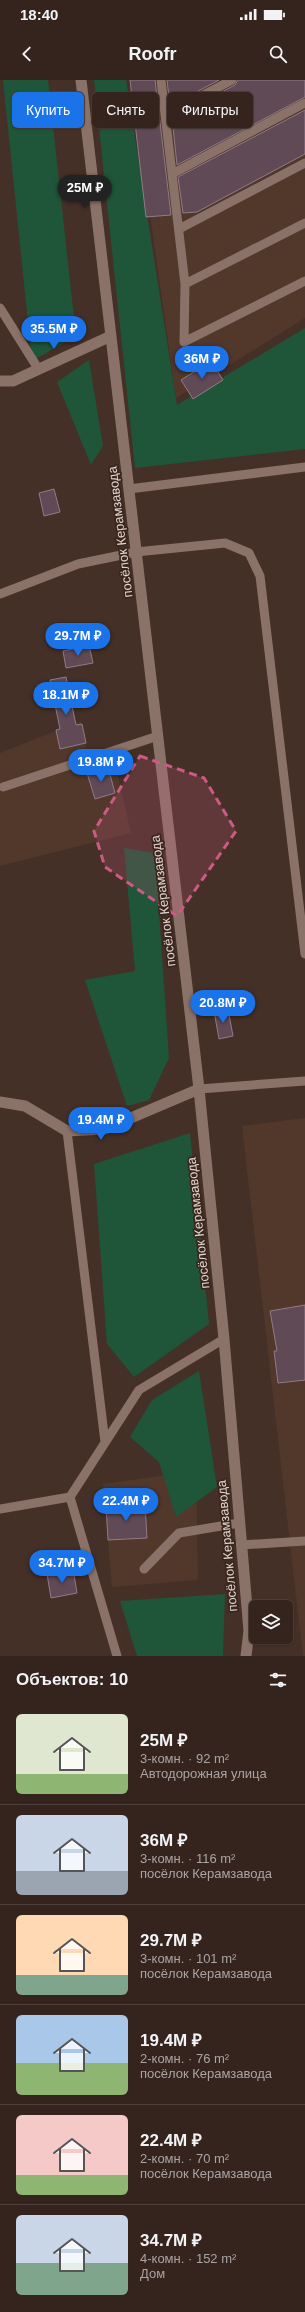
<!DOCTYPE html>
<html lang="ru">
<meta charset="utf-8">
<style>
:root{--surface:#34241d;--page:#3c2c26;--text:#f1f3f6;--muted:#a9a4a4;--line:#4e413b;--accent:#1a73e8}
body{margin:0;font-family:Helvetica,sans-serif;background:var(--page);color:var(--text);height:100vh;display:flex;flex-direction:column;font-size:15px;white-space:nowrap}
*{box-sizing:border-box;margin:0}
p{font-size:13px;color:var(--muted)}
.icon{flex:none;width:22px;height:22px;fill:none;stroke:currentColor;stroke-width:2;stroke-linecap:round;stroke-linejoin:round}
.map{position:relative;height:1576px;overflow:hidden}
.panel{display:flex;flex-direction:column;background:var(--surface);flex:1}
.panel>*{flex:none}
.banner{position:absolute;left:12px;top:12px;width:281px;height:36px;display:flex;gap:8px}
.buttons{position:absolute;left:249px;top:1520px;display:grid;gap:8px}
.buttons a{display:grid;place-items:center;width:44px;height:44px;border-radius:6px;background:var(--surface);box-shadow:0 1px 3px #0004,0 0 0 1px var(--line);font-size:20px}
.price{position:absolute;translate:-50% -34px;padding:0 9px;border-radius:14px;background:var(--accent);color:#fff;font-size:13px;line-height:26px;filter:drop-shadow(0 1px 2px #0008)}
.price::after{content:'';position:absolute;left:50%;top:24px;width:12px;height:9px;margin-left:-6px;background:inherit;clip-path:polygon(0 0,100% 0,50% 100%)}
.price.current{background:#222;color:#fff}
ul{padding:0;list-style:none}
li{display:flex;align-items:center;gap:12px;height:100px;padding:0 16px}
li+li{border-top:1px solid var(--line)}
li span{display:grid;place-items:center;flex:none;width:112px;height:80px;border-radius:6px;color:#555}
li>.icon{margin-inline-start:auto}
span .icon{width:48px;height:48px;fill:#fffc;stroke-width:1}
li b{font-size:17px}
h2{display:flex;justify-content:space-between;align-items:center;height:48px;padding:0 16px;font-size:17px}
.tag{padding:0 14px;border-radius:6px;background:var(--surface);box-shadow:0 1px 3px #0004,0 0 0 1px var(--line);font-size:14px;line-height:36px}
.tag.current{background:var(--accent);color:#fff}
.status{display:flex;justify-content:space-between;align-items:center;height:28px;padding:0 20px;background:var(--surface);direction:ltr}
.status svg{height:11px;fill:currentColor}
header{display:flex;justify-content:space-between;align-items:center;height:52px;padding:0 16px;background:var(--surface);font-size:18px;font-weight:800}
.map>svg:first-child{display:block}
.built{fill:#52372b}
.green{fill:#1f5539}
.building{fill:#604a56;stroke:#927b88}
.lines{fill:none;stroke-linecap:round;stroke-linejoin:round}
.service{stroke:#8b7268;stroke-width:9}
.minor{stroke:#8b7268;stroke-width:11}
.marked{fill:#cd5a83;fill-opacity:0.2;stroke:#cd5a83;stroke-width:3;stroke-dasharray:8 5;stroke-linejoin:round}
.labels{text-anchor:middle;dominant-baseline:central;stroke-width:3.5;stroke-linejoin:round;paint-order:stroke}
.street-label{font-size:13px;fill:#e1d4ce;stroke:#3a261d}
</style>
<div class="status"><b>18:40</b><svg viewBox="0 0 49 12"><path d="M0 12V9h3v3zM5 12V6h3v6zM10 12V3h3v9zM15 12V0h3v12zM26 1h20v11H26zM47 4h2v5h-2z"/></svg></div>
<header><svg class="icon" aria-label="back" viewBox="0 0 24 24"><path d="M15 5l-7 7 7 7"/></svg>Roofr<svg class="icon" aria-label="search" viewBox="0 0 24 24"><circle cx="10" cy="10" r="6"/><path d="M15 15l6 6"/></svg></header>
<div class="map">
<svg width="305" height="1576" viewBox="0 0 305 1576">
<rect width="100%" height="100%" fill="#453027"/>
<!-- built -->
<path class="built" d="M131,0h174v238l-129,80z
M81,641l8,45 25,-7 17,74 -131,33v-113z
M305,1038v538h-2l-61,-530z
M196,1391l2,109 -86,7 -9,-103z"/>
<!-- green -->
<path class="green" d="M3,0h45l28,256 -44,25z
M94,0h32l51,325 128,-77v121l-170,19z
M89,280l14,86 -12,19 -34,-83z
M124,768l31,5 14,205 -20,42 -22,6 -42,-126 50,-9z
M190,1053l19,191 -75,53 -27,-33 -13,-180z
M199,1291l18,116 -41,30 -17,-55 -29,-25 22,-37z
M225,1514l-2,62h-86l-17,-55z"/>
<!-- building -->
<path class="building" d="M130,0h25l16,135 -25,2z
M167,0h52l-49,26z
M238,0h67v17l-128,68 -5,-47 63,-33z
M305,30v44l-108,58 -14,1 -5,-36z
M211,281l12,19 -30,19 -12,-19z
M54,409l6,23 -16,4 -5,-23z
M89,565l4,18 -27,5 -3,-17z
M66,597l10,48 6,-1 4,19 -26,6 -4,-19 4,-1 -10,-49z
M108,687l7,26 -20,6 -8,-26z
M228,929l5,27 -14,3 -5,-28z
M305,1225v75l-27,3 -4,-32h3l-7,-40z
M145,1423l2,35 -39,2 -2,-35z
M73,1489l4,24 -26,5 -4,-24z"/>
<g class="lines">
<!-- service -->
<path class="service" d="M161,0l24,204 120,-61
M165,35l67,-35
M172,94l133,-71
M179,149l126,-66
M185,204l-1,58 121,-61
M0,228l39,62
M129,409l176,-22
M0,514l78,-30 58,-12 89,-9 24,10 11,23 45,378
M3,707l155,-51
M199,1009l106,-8
M67,1051l38,311
M70,1417l47,159
M0,1429l70,-12 69,-107 85,-51
M241,1465l64,-4
M144,1489l35,-36 60,-10"/>
<!-- minor -->
<path class="minor" d="M81,0l118,1009 25,250 25,292 -3,25
M0,301h13l98,-45
M0,1022l25,4 42,25 38,-2 94,-40"/>
</g>
<!-- marked area -->
<path class="marked" d="M140,676l64,22 32,53 -59,85 -72,-49 -11,-36z"/>
<g class="labels">
<!-- street labels -->
<g class="street-label">
<text transform="translate(120 452) rotate(-97)">посёлок Керамзавода</text>
<text transform="translate(163 821) rotate(-97)">посёлок Керамзавода</text>
<text transform="translate(198 1143) rotate(-96)">посёлок Керамзавода</text>
<text transform="translate(227 1466) rotate(-95)">посёлок Керамзавода</text>
</g>
</g>
</svg>
<div class="buttons">
<a><svg class="icon" aria-label="layers" viewBox="0 0 24 24"><path d="M12 4l9 5-9 5-9-5zM3 14l9 5 9-5"/></svg></a>
</div>
<b class="price current" style="left:85px;top:129px">25M ₽</b>
<b class="price" style="left:54px;top:270px">35.5M ₽</b>
<b class="price" style="left:202px;top:300px">36M ₽</b>
<b class="price" style="left:78px;top:577px">29.7M ₽</b>
<b class="price" style="left:66px;top:636px">18.1M ₽</b>
<b class="price" style="left:101px;top:703px">19.8M ₽</b>
<b class="price" style="left:223px;top:944px">20.8M ₽</b>
<b class="price" style="left:101px;top:1061px">19.4M ₽</b>
<b class="price" style="left:126px;top:1442px">22.4M ₽</b>
<b class="price" style="left:62px;top:1504px">34.7M ₽</b>
<div class="banner">
<a class="tag current">Купить</a>
<a class="tag">Снять</a>
<a class="tag">Фильтры</a>
</div>
</div>
<section class="panel">
<h2>Объектов: 10<svg class="icon" aria-label="filters" viewBox="0 0 24 24"><path d="M4 7h16M4 17h16"/><circle cx="9" cy="7" r="2"/><circle cx="15" cy="17" r="2"/></svg></h2>
<ul>
<li><span style="background:linear-gradient(#dfe7d0 75%,#8fb573 0)"><svg class="icon" aria-label="home" viewBox="0 0 24 24"><path d="M3 11l9-7 9 7M6 9v11h12V9"/></svg></span><div><b>25M ₽</b><p>3-комн. · 92 m²</p><p>Автодорожная улица</p></div></li>
<li><span style="background:linear-gradient(#c9d6e8 70%,#9aa5b1 0)"><svg class="icon" aria-label="home" viewBox="0 0 24 24"><path d="M3 11l9-7 9 7M6 9v11h12V9"/></svg></span><div><b>36M ₽</b><p>3-комн. · 116 m²</p><p>посёлок Керамзавода</p></div></li>
<li><span style="background:linear-gradient(#ffd9b3 75%,#7fa58c 0)"><svg class="icon" aria-label="home" viewBox="0 0 24 24"><path d="M3 11l9-7 9 7M6 9v11h12V9"/></svg></span><div><b>29.7M ₽</b><p>3-комн. · 101 m²</p><p>посёлок Керамзавода</p></div></li>
<li><span style="background:linear-gradient(#a9c7e8 60%,#8fb573 0)"><svg class="icon" aria-label="home" viewBox="0 0 24 24"><path d="M3 11l9-7 9 7M6 9v11h12V9"/></svg></span><div><b>19.4M ₽</b><p>2-комн. · 76 m²</p><p>посёлок Керамзавода</p></div></li>
<li><span style="background:linear-gradient(#f6c9c9 75%,#8fb573 0)"><svg class="icon" aria-label="home" viewBox="0 0 24 24"><path d="M3 11l9-7 9 7M6 9v11h12V9"/></svg></span><div><b>22.4M ₽</b><p>2-комн. · 70 m²</p><p>посёлок Керамзавода</p></div></li>
<li><span style="background:linear-gradient(#c9d6e8 60%,#7fa58c 0)"><svg class="icon" aria-label="home" viewBox="0 0 24 24"><path d="M3 11l9-7 9 7M6 9v11h12V9"/></svg></span><div><b>34.7M ₽</b><p>4-комн. · 152 m²</p><p>Дом</p></div></li>
</ul>
</section>
